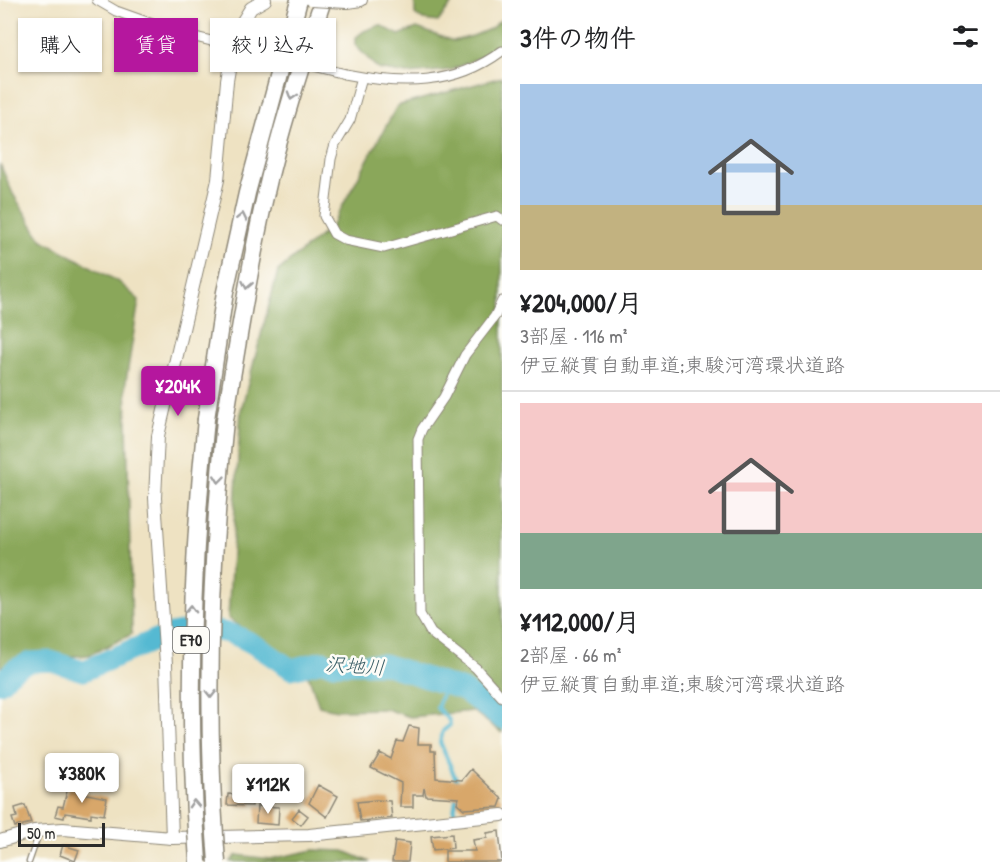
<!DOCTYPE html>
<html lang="ja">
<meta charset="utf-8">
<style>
:root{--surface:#fff;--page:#f2f2f2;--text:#202124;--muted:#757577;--line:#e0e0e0;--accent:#b5179e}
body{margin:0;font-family:"Patrick Hand","Klee One",sans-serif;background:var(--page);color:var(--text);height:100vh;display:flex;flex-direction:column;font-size:22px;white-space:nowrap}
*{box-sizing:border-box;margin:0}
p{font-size:20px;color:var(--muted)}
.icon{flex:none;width:33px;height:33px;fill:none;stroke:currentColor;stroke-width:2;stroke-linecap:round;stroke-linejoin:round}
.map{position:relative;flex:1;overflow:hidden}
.panel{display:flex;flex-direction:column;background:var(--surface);width:498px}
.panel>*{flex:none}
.guide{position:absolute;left:18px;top:18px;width:393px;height:54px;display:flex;gap:12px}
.scale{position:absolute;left:18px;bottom:15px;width:87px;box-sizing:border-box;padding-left:6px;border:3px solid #2b2b2b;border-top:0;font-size:16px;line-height:21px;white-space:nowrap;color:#2b2b2b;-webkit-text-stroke:4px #fdfcf7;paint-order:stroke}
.price{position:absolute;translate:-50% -51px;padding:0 14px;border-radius:6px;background:#fff;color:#222;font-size:20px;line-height:39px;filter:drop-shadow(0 2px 3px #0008)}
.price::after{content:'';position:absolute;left:50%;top:36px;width:18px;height:14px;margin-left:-9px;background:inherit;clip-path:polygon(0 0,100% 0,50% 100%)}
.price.on{background:var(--accent);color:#fff}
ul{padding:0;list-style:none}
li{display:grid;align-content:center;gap:12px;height:318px;padding:0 18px}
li+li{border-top:2px solid var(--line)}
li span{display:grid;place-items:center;height:186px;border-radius:0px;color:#555}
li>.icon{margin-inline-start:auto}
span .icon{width:108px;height:108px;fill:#fffc;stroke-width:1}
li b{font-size:26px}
h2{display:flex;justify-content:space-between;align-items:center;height:72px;padding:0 18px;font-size:26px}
.pill{padding:0 21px;border-radius:0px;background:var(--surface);box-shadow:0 2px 4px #0004;font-size:21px;line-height:54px}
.pill.on{background:var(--accent);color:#fff}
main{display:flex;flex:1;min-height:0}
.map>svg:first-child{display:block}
.forest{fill:#8aa75a;stroke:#5a6942;stroke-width:1.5}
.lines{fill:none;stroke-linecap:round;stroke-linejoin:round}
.stream{stroke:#54b9d2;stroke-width:4}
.river{stroke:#54b9d2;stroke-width:21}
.building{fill:#d8a76b}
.service-casing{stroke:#8c8676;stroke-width:7}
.minor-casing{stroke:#8c8676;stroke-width:11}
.tertiary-casing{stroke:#8c8676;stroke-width:14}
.motorway-casing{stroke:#8c8676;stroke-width:19}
.service{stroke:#fff;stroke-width:4.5}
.minor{stroke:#fff;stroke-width:9}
.tertiary{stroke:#fff;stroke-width:12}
.motorway{stroke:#fff;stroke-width:16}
.minor-bridge-casing{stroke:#8c8676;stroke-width:11;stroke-linecap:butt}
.tertiary-bridge-casing{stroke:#8c8676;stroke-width:14;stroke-linecap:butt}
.motorway-bridge-casing{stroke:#8c8676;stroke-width:19;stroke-linecap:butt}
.minor-bridge{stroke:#fff;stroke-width:9}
.tertiary-bridge{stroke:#fff;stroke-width:12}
.motorway-bridge{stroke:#fff;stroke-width:16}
.oneway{stroke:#a0a0a0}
.labels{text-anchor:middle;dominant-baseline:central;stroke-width:5;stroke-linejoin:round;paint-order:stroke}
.shield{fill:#fdfcf7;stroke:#6a6a68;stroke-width:1.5}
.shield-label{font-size:16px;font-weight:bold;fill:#2b2b2b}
.water-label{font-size:20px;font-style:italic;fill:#395d65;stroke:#fdfcf7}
</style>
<main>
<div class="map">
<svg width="502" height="862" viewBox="0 0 502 862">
<rect width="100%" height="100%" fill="#fdfcf7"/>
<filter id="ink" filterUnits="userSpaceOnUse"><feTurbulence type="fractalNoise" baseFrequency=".0167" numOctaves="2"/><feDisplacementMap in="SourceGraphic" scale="12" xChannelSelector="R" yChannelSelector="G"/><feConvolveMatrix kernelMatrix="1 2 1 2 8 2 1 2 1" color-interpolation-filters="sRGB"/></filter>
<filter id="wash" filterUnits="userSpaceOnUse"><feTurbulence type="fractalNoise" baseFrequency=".008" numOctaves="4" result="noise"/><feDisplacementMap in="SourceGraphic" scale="24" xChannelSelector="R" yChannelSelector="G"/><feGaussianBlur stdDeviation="1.35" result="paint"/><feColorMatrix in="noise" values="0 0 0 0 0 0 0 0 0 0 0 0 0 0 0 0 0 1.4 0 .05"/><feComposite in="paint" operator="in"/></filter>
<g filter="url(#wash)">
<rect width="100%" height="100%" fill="#eee2c2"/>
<!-- forest -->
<path class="forest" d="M415,0h40l-17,22 -15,-2 -8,-6z
M502,19v24l-15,11 -36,16 -44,4 -29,-5 -23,-24v-7l9,-7 16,-6 19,10 18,-7 36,13 20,-5 17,-7z
M502,77v656l-29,-22 -63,6 -24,-8 -49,1 -18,-4 -10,-29 -81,-59 13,-208 37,-139 53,-44 66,-121z
M0,164l13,30 28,45 78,43 20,18 -13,81 6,253 -43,21 -64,5 -25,7z
M314,850l30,1 26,11h-140l7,-7 33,4z"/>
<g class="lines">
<!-- stream -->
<path class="stream" d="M445,685l-8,23 12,12 1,5 -7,6 -3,11 18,42
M454,811l3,-17"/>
<!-- river -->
<path class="river" d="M171,634c57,-12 74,4 120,35l32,-8 8,3h53l79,26 39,29
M0,683l15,-14 15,-7 21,-1 32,10 74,-32"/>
</g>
<g id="blocks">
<!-- building -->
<path class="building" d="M409,726l10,2 -1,16h13v7h4l1,27 26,2 9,-11 31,30 -3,8 -35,2 -7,-6 2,-5 -33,-2 -2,-8 -1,7h-10v12h-13l1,-24 -30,-15 9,-15 11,6 6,-18 6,1z
M318,785l20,11 -11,21 -18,-14z
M68,787l10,2 -1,3 30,6 -3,17 -13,-2v4l-19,-3 -7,-1 -1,5 -9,-2 3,-10 5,1z
M228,794l24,2v10l-25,-1z
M376,800l14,1 2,17 -32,3 -3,-19z
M25,805l6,18 -16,4 -3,-9 5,-1 -2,-9z
M257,806l22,1 -1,18 -22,-2z
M299,809l9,7 -7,9 -9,-7z
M499,831l3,31h-57v-11h30l-2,-11 14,-2v-5z
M452,834l1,14 -20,2 -2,-14z
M395,841l15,2 -2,19h-16z
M63,845l16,5 -4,11 -15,-6z"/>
</g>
</g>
<g filter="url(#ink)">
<use href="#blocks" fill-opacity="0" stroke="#8c8676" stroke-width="1.5"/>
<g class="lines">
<defs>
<path id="service" d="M29,862l10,-29"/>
<path id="minor" d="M97,0l19,11 59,21
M345,74c56,11 109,13 157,-23
M362,77l-12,43 -15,25 -4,14 -7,57 10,18 11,6 39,8 113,-32 5,4
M502,301l-7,15 -30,39 -21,42 -22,32 -4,10 2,175 11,19 45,35 26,29"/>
<path id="tertiary" d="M347,2l14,-2
M172,838l-6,-174 -11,-166 3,-62 60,-256 9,-99 8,-47 16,-26 14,-8
M0,841l34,-10 29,-2 109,9 137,-3 193,-20"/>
<path id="motorway" d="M206,419l19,-127 22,-99 52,-193
M225,420c12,-73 23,-146 39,-219 15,-68 37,-135 59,-201"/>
</defs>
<!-- service casing -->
<use href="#service" class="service-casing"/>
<!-- minor casing -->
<use href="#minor" class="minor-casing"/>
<!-- tertiary casing -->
<use href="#tertiary" class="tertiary-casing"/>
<!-- motorway casing -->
<use href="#motorway" class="motorway-casing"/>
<!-- service -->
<use href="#service" class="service"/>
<!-- minor -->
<use href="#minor" class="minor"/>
<!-- tertiary -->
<use href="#tertiary" class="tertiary"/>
<!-- motorway -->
<use href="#motorway" class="motorway"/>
<defs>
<path id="minor-bridge" d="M175,32l170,42"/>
<path id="tertiary-bridge" d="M311,0l36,2"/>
<path id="motorway-bridge" d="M198,862c-11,-148 -7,-295 8,-443
M217,862c-12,-147 -7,-295 8,-442"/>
</defs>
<!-- minor-bridge casing -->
<use href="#minor-bridge" class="minor-bridge-casing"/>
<!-- tertiary-bridge casing -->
<use href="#tertiary-bridge" class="tertiary-bridge-casing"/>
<!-- motorway-bridge casing -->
<use href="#motorway-bridge" class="motorway-bridge-casing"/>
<!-- minor-bridge -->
<use href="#minor-bridge" class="minor-bridge"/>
<!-- tertiary-bridge -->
<use href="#tertiary-bridge" class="tertiary-bridge"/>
<!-- motorway-bridge -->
<use href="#motorway-bridge" class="motorway-bridge"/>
</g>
<!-- one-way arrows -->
<defs><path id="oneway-chevron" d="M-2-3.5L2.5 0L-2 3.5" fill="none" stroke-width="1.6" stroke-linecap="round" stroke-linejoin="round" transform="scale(1.5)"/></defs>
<g class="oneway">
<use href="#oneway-chevron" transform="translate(292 96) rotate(107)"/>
<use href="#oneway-chevron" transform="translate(242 217) rotate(-78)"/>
<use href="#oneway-chevron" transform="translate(247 285) rotate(101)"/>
<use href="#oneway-chevron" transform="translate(219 479) rotate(96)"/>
<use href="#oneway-chevron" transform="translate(191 609) rotate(-88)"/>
<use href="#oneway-chevron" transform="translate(211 694) rotate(90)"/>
<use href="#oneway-chevron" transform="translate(194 804) rotate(-93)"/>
</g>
</g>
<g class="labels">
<!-- shield labels -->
<rect class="shield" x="173" y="627" width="36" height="26" rx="4.5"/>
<g class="shield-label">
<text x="191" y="640">E70</text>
</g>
<!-- water labels -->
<g class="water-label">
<text transform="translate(355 665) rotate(4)">沢地川</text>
</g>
</g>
</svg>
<div class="scale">50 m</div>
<b class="price on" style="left:178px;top:417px">¥204K</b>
<b class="price" style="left:82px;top:804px">¥380K</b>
<b class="price" style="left:268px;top:815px">¥112K</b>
<div class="guide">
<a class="pill">購入</a>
<a class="pill on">賃貸</a>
<a class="pill">絞り込み</a>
</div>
</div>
<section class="panel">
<h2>3件の物件<svg class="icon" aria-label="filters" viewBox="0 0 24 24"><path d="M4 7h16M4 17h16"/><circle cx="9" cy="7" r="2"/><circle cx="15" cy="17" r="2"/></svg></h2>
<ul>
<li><span style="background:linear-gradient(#a9c7e8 65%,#c2b280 0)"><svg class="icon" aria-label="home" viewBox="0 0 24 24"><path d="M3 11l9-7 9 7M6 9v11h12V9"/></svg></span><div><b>¥204,000/月</b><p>3部屋 · 116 m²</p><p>伊豆縦貫自動車道;東駿河湾環状道路</p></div></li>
<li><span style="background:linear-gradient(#f6c9c9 70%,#7fa58c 0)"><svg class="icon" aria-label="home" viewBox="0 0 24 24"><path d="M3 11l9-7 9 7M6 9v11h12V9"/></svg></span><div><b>¥112,000/月</b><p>2部屋 · 66 m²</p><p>伊豆縦貫自動車道;東駿河湾環状道路</p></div></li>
</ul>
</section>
</main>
